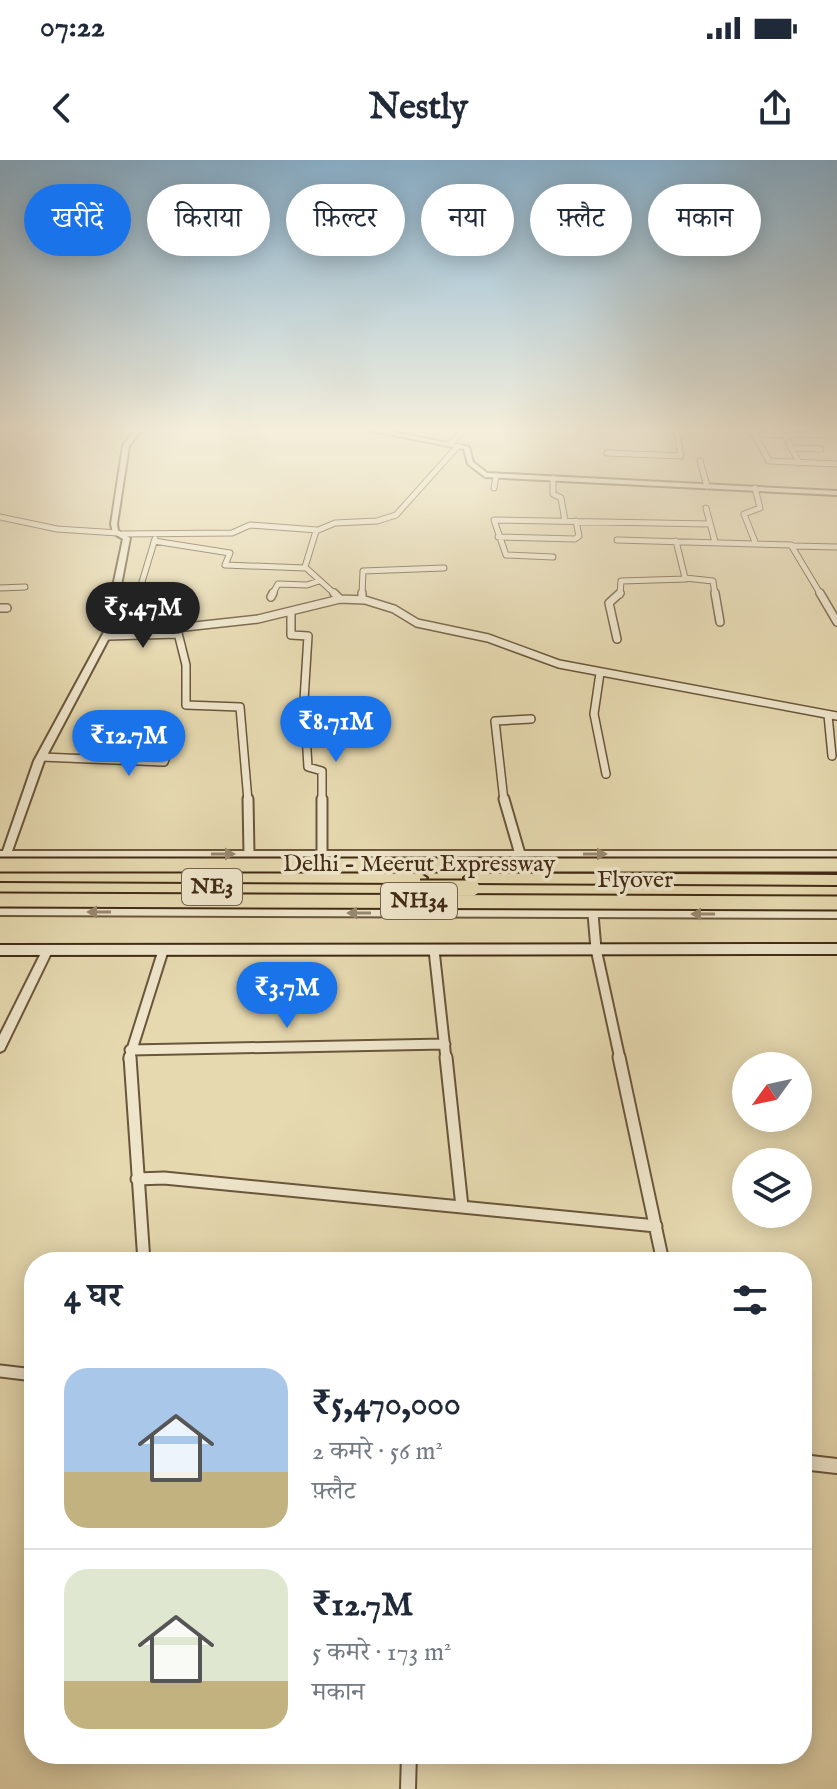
<!DOCTYPE html>
<html lang="hi">
<meta charset="utf-8">
<style>
:root{--surface:#fff;--page:#f6f6f7;--text:#1f2937;--muted:#747a83;--line:#e0e1e3;--accent:#1a73e8}
body{margin:0;font-family:"IM FELL English","Noto Serif Devanagari",serif;background:var(--page);color:var(--text);height:100vh;display:flex;flex-direction:column;font-size:30px;white-space:nowrap}
*{box-sizing:border-box;margin:0}
p{font-size:26px;color:var(--muted)}
.icon{flex:none;width:44px;height:44px;fill:none;stroke:currentColor;stroke-width:2;stroke-linecap:round;stroke-linejoin:round}
.map{position:relative;flex:1;overflow:hidden}
.panel{position:absolute;left:24px;top:1092px;width:788px;height:512px;display:flex;flex-direction:column;background:var(--surface);border-radius:32px;box-shadow:0 4px 20px #0003}
.panel>*{flex:none}
.hud{position:absolute;left:24px;top:24px;width:790px;height:72px;display:flex;gap:16px}
.needle{width:52px;rotate:237deg}
.buttons{position:absolute;left:732px;top:892px;display:grid;gap:16px}
.buttons a{display:grid;place-items:center;width:80px;height:80px;border-radius:50%;background:var(--surface);box-shadow:0 4px 20px #0003;font-size:40px}
.price{position:absolute;translate:-50% -68px;padding:0 18px;border-radius:28px;background:var(--accent);color:#fff;font-size:26px;line-height:52px;filter:drop-shadow(0 2px 4px #0008)}
.price::after{content:'';position:absolute;left:50%;top:48px;width:24px;height:18px;margin-left:-12px;background:inherit;clip-path:polygon(0 0,100% 0,50% 100%)}
.price.on{background:#222;color:#fff}
ul{padding:0;list-style:none}
li{display:flex;align-items:center;gap:24px;height:200px;padding:0 40px}
li+li{border-top:2px solid var(--line)}
li span{display:grid;place-items:center;flex:none;width:224px;height:160px;border-radius:24px;color:#555}
li>.icon{margin-inline-start:auto}
span .icon{width:96px;height:96px;fill:#fffc;stroke-width:1}
li b{font-size:34px}
h2{display:flex;justify-content:space-between;align-items:center;height:96px;padding:0 40px;font-size:34px}
.pill{padding:0 28px;border-radius:36px;background:var(--surface);box-shadow:0 4px 20px #0003;font-size:28px;line-height:72px}
.pill.on{background:var(--accent);color:#fff}
.status{display:flex;justify-content:space-between;align-items:center;height:56px;padding:0 40px;background:var(--surface);direction:ltr}
.status svg{height:22px;fill:currentColor}
header{display:flex;justify-content:space-between;align-items:center;height:104px;padding:0 40px;background:var(--surface);font-size:36px;font-weight:700}
.map>svg:first-child{display:block}
.lines{fill:none;stroke-linecap:round;stroke-linejoin:round}
.minor-far4-casing{stroke:#6a563a;stroke-width:7}
.minor-far3-casing{stroke:#6a563a;stroke-width:10}
.minor-far2-casing{stroke:#6a563a;stroke-width:13}
.minor-far1-casing{stroke:#6a563a;stroke-width:15}
.minor-casing{stroke:#6a563a;stroke-width:18}
.tertiary-casing{stroke:#6a563a;stroke-width:4}
.secondary-casing{stroke:#412a13;stroke-width:4}
.motorway-casing{stroke:#412a13;stroke-width:4}
.minor-far4{stroke:#efe6cc;stroke-width:5}
.minor-far3{stroke:#efe6cc;stroke-width:7}
.minor-far2{stroke:#efe6cc;stroke-width:9}
.minor-far1{stroke:#efe6cc;stroke-width:11}
.minor{stroke:#efe6cc;stroke-width:14}
.tertiary{fill:#efe6cc;fill-rule:evenodd}
.secondary{fill:#efe6cc;fill-rule:evenodd}
.motorway{fill:#e6d9b0;fill-rule:evenodd}
.trunk-bridge-casing{stroke:#412a13;stroke-width:17;stroke-linecap:butt}
.motorway-bridge-casing{stroke:#412a13;stroke-width:19;stroke-linecap:butt}
.trunk-bridge{stroke:#e6d9b0;stroke-width:13}
.motorway-bridge{stroke:#e6d9b0;stroke-width:15}
.oneway{fill:#988870}
.labels{text-anchor:middle;dominant-baseline:central;stroke-width:7;stroke-linejoin:round;paint-order:stroke}
.shield{fill:#efe6cc;stroke:#75624a;stroke-width:2}
.shield-label{font-size:22px;font-weight:bold;fill:#412a13}
.street-label{font-size:24px;fill:#412a13;stroke:#efe6cc}
</style>
<div class="status"><b>07:22</b><svg viewBox="0 0 49 12"><path d="M0 12V9h3v3zM5 12V6h3v6zM10 12V3h3v9zM15 12V0h3v12zM26 1h20v11H26zM47 4h2v5h-2z"/></svg></div>
<header><svg class="icon" aria-label="back" viewBox="0 0 24 24"><path d="M15 5l-7 7 7 7"/></svg>Nestly<svg class="icon" aria-label="share" viewBox="0 0 24 24"><path d="M12 15V3M7 8l5-5 5 5M5 13v7h14v-7"/></svg></header>
<div class="map">
<svg width="837" height="1629" viewBox="0 0 837 1629">
<rect width="100%" height="100%" fill="#e6d9b0"/>
<filter id="stains"><feTurbulence type="fractalNoise" baseFrequency=".0025" numOctaves="4"/><feColorMatrix values="0 0 0 0 .2 0 0 0 0 .09 0 0 0 0 .02 0 0 0 .5 -.17"/></filter>
<radialGradient id="worn" r=".72"><stop offset=".6" stop-color="#630" stop-opacity="0"/><stop offset="1" stop-color="#630" stop-opacity=".3"/></radialGradient>
<g class="lines">
<defs>
<path id="minor-far4" d="M752,270l17,31 68,3
M753,274l32,1 14,28
M785,275h39
M450,284l14,-14
M791,288l30,1
M607,293l74,3 -5,-26
M700,301l7,25
M553,318v16l8,4 4,23
M494,328l2,-12
M755,328l5,20 -16,6 11,28
M706,348l9,34
M0,357l57,12 61,4
M121,374l111,-1 18,-8 67,5
M498,377l77,2 4,-3 -3,-15
M617,380l174,5 30,50
M154,381l76,12 -5,12 80,3
M676,381l9,37 28,3 2,14
M793,386l44,1
M553,397l-47,-2 -12,-35 216,4
M0,428l25,-1
M138,435l17,-56
M184,435l1,-4
M272,435l6,-11 29,1 12,-4
M336,435l-31,-28 11,-36 19,-8 42,-2 19,-6 62,-69
M362,435l1,-24 81,-3
M620,435l1,-14 65,-2"/>
<path id="minor-far3" d="M184,433l-8,32 10,40v40l54,2 8,94
M334,433l6,6
M715,433l5,29
M820,433l17,29
M271,437l2,-4
M362,440v-7
M136,442l3,-9
M0,448h7
M291,452v23l17,1 -4,64 4,67 14,4v30
M176,468l82,-9 82,-20 25,1 29,9 23,14 71,15 71,26 278,52
M108,476l69,-2
M617,479l-8,-36 11,-10
M600,513l-6,41 12,60
M828,555l4,41
M41,597l123,5 12,-30
M504,641l-9,-80 36,-2"/>
<path id="minor-far2" d="M248,639l1,55
M322,639v56
M504,639l16,55
M593,754l3,35 24,110
M434,790l12,109
M130,890l315,-6
M129,899l34,-108"/>
<path id="minor-far1" d="M130,897l14,205
M446,897l16,150
M619,897l44,205
M137,1019l27,-1 492,48
M0,1211l34,4"/>
<path id="minor" d="M802,1302l35,4
M408,1629l1,-35"/>
<path id="tertiary" d="M135,270h6l-12,16 -12,78 1,7 12,7 -11,58v23l-75,142 -32,90h825v8h-827l-5,14 -5,4v-26h3l31,-90 77,-142v-23l12,-57 -10,-6 -2,-9 12,-78z
M367,270h15l87,17 4,15 14,11 350,18v4l-352,-18 -17,-13 -4,-15z
M0,747l837,3v8l-837,-3z
M48,785l5,4 -49,101 -4,2v-17l43,-86z"/>
<path id="secondary" d="M837,784v10l-837,1v-10z"/>
<path id="motorway" d="M0,711l420,2 7,5 -7,5 -420,-2z
M471,713l366,2v10l-366,-2 -7,-5z"/>
</defs>
<!-- minor-far4 casing -->
<use href="#minor-far4" class="minor-far4-casing"/>
<!-- minor-far3 casing -->
<use href="#minor-far3" class="minor-far3-casing"/>
<!-- minor-far2 casing -->
<use href="#minor-far2" class="minor-far2-casing"/>
<!-- minor-far1 casing -->
<use href="#minor-far1" class="minor-far1-casing"/>
<!-- minor casing -->
<use href="#minor" class="minor-casing"/>
<!-- tertiary casing -->
<use href="#tertiary" class="tertiary-casing"/>
<!-- secondary casing -->
<use href="#secondary" class="secondary-casing"/>
<!-- motorway casing -->
<use href="#motorway" class="motorway-casing"/>
<!-- minor-far4 -->
<use href="#minor-far4" class="minor-far4"/>
<!-- minor-far3 -->
<use href="#minor-far3" class="minor-far3"/>
<!-- minor-far2 -->
<use href="#minor-far2" class="minor-far2"/>
<!-- minor-far1 -->
<use href="#minor-far1" class="minor-far1"/>
<!-- minor -->
<use href="#minor" class="minor"/>
<!-- tertiary -->
<use href="#tertiary" class="tertiary"/>
<!-- secondary -->
<use href="#secondary" class="secondary"/>
<!-- motorway -->
<use href="#motorway" class="motorway"/>
<defs>
<path id="trunk-bridge" d="M0,705h837
M0,740l837,3"/>
<path id="motorway-bridge" d="M420,728h52"/>
</defs>
<!-- trunk-bridge casing -->
<use href="#trunk-bridge" class="trunk-bridge-casing"/>
<!-- motorway-bridge casing -->
<use href="#motorway-bridge" class="motorway-bridge-casing"/>
<!-- trunk-bridge -->
<use href="#trunk-bridge" class="trunk-bridge"/>
<!-- motorway-bridge -->
<use href="#motorway-bridge" class="motorway-bridge"/>
</g>
<!-- one-way arrows -->
<defs><path id="oneway-solid" d="M-6-.8H1V-3.2L6.5 0L1 3.2V.8H-6Z" transform="scale(2)"/></defs>
<g class="oneway">
<use href="#oneway-solid" transform="translate(223 694)"/>
<use href="#oneway-solid" transform="translate(595 694)"/>
<use href="#oneway-solid" transform="translate(99 752) rotate(-180)"/>
<use href="#oneway-solid" transform="translate(359 753) rotate(-180)"/>
<use href="#oneway-solid" transform="translate(703 754) rotate(-180)"/>
</g>
<!-- sky -->
<linearGradient id="sky" x2="0" y2="1"><stop stop-color="#89b5d4"/><stop offset="0.54" stop-color="#f4eedb"/><stop offset="1" stop-color="#f4eedb" stop-opacity="0"/></linearGradient>
<rect width="837" height="498" fill="url(#sky)"/>
<g class="labels">
<!-- shield labels -->
<g class="shield">
<rect x="182" y="709" width="60" height="36" rx="6"/>
<rect x="381" y="723" width="76" height="36" rx="6"/>
</g>
<g class="shield-label">
<text x="212" y="727">NE3</text>
<text x="419" y="741">NH34</text>
</g>
<!-- street labels -->
<g class="street-label">
<text x="419" y="704">Delhi - Meerut Expressway</text>
<text x="635" y="720">Flyover</text>
</g>
</g>
<rect width="100%" height="100%" filter="url(#stains)"/>
<rect width="100%" height="100%" fill="url(#worn)"/>
</svg>
<div class="buttons">
<a><svg class="needle" viewBox="-14 -14 28 28"><path d="M0-13l5 13h-10z" fill="#e53935"/><path d="M0 13l5-13h-10z" fill="#747a83"/></svg></a>
<a><svg class="icon" aria-label="layers" viewBox="0 0 24 24"><path d="M12 4l9 5-9 5-9-5zM3 14l9 5 9-5"/></svg></a>
</div>
<b class="price on" style="left:143px;top:490px">₹5.47M</b>
<b class="price" style="left:336px;top:604px">₹8.71M</b>
<b class="price" style="left:129px;top:618px">₹12.7M</b>
<b class="price" style="left:287px;top:870px">₹3.7M</b>
<div class="hud">
<a class="pill on">खरीदें</a>
<a class="pill">किराया</a>
<a class="pill">फ़िल्टर</a>
<a class="pill">नया</a>
<a class="pill">फ़्लैट</a>
<a class="pill">मकान</a>
</div>
<section class="panel">
<h2>4 घर<svg class="icon" aria-label="filters" viewBox="0 0 24 24"><path d="M4 7h16M4 17h16"/><circle cx="9" cy="7" r="2"/><circle cx="15" cy="17" r="2"/></svg></h2>
<ul>
<li><span style="background:linear-gradient(#a9c7e8 65%,#c2b280 0)"><svg class="icon" aria-label="home" viewBox="0 0 24 24"><path d="M3 11l9-7 9 7M6 9v11h12V9"/></svg></span><div><b>₹5,470,000</b><p>2 कमरे · 56 m²</p><p>फ़्लैट</p></div></li>
<li><span style="background:linear-gradient(#dfe7d0 70%,#c2b280 0)"><svg class="icon" aria-label="home" viewBox="0 0 24 24"><path d="M3 11l9-7 9 7M6 9v11h12V9"/></svg></span><div><b>₹12.7M</b><p>5 कमरे · 173 m²</p><p>मकान</p></div></li>
</ul>
</section>
</div>
